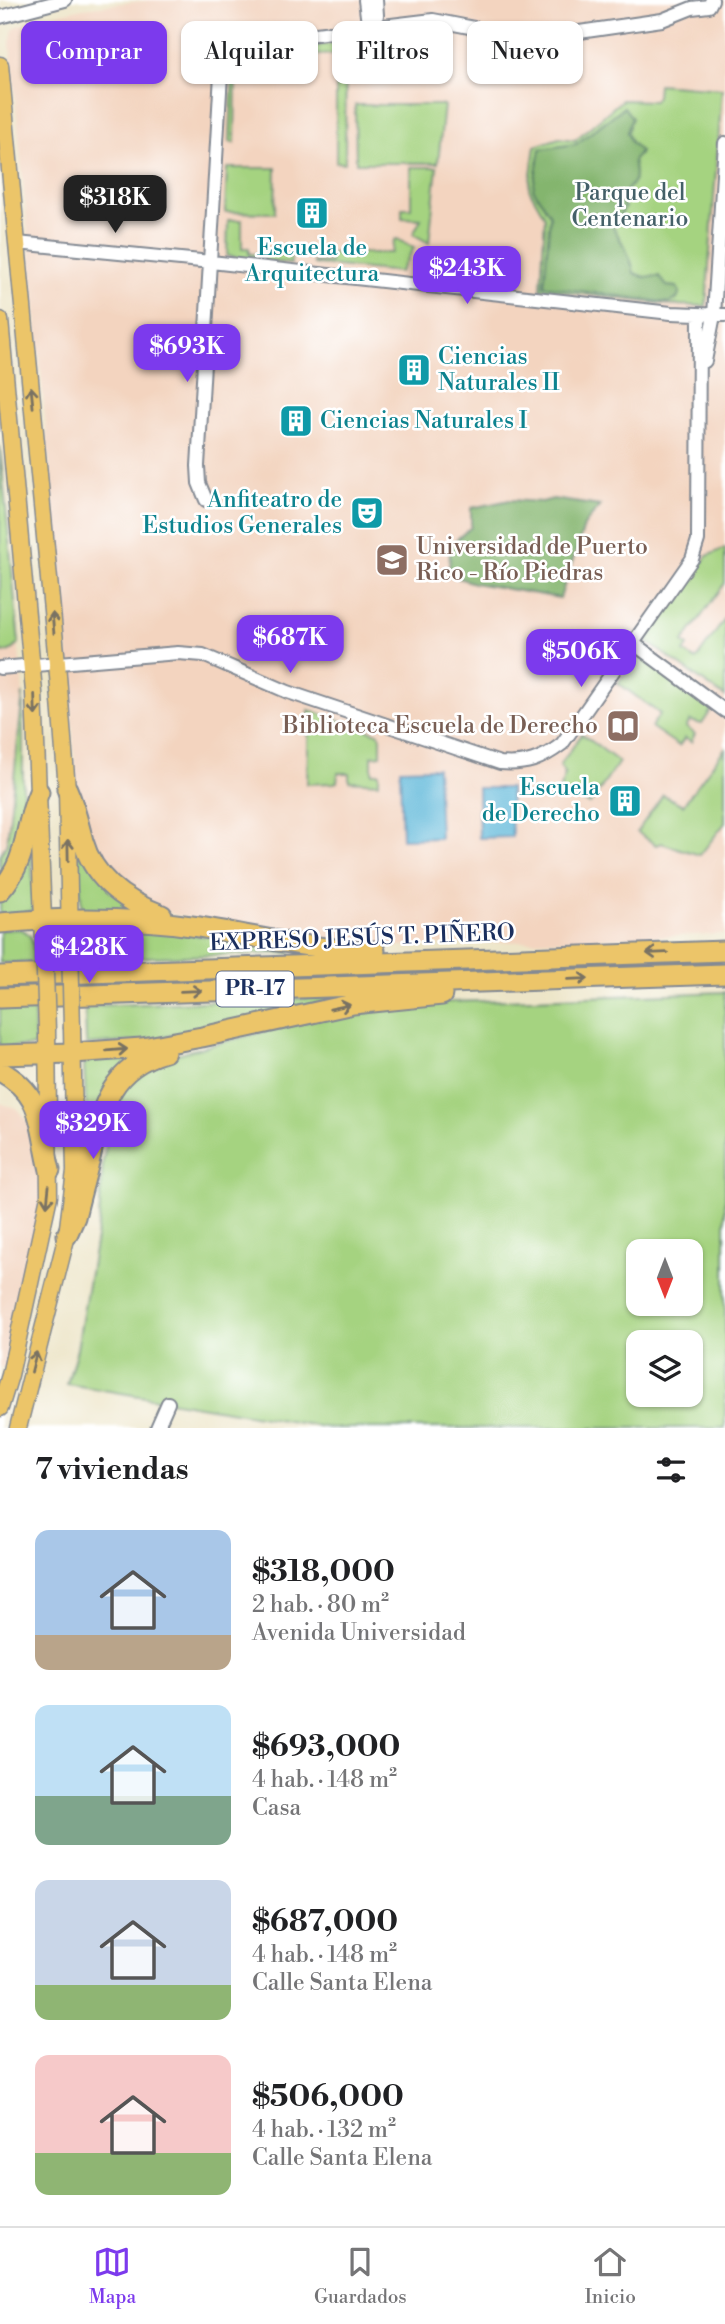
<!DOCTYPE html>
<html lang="es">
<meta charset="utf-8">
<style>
:root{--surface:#fff;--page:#f2f2f2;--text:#202124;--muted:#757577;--line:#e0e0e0;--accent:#7c3aed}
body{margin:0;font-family:"Libre Bodoni",serif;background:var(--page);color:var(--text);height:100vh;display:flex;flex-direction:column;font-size:26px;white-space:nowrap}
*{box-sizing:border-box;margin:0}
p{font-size:23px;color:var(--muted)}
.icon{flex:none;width:38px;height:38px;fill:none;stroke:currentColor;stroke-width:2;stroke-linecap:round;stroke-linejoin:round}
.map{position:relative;height:1428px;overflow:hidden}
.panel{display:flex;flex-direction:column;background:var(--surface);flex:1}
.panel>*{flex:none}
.top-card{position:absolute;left:21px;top:21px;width:684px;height:63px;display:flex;gap:14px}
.needle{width:46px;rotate:180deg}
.buttons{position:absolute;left:626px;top:1239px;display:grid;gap:14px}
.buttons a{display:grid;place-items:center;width:77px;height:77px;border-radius:14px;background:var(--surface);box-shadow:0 2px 5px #0004;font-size:35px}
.price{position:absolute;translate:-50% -60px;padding:0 16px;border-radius:14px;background:var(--accent);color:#fff;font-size:23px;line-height:46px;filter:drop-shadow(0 2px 4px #0008)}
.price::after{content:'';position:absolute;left:50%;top:42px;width:21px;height:16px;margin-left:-10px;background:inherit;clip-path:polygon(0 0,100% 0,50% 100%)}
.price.current{background:#222;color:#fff}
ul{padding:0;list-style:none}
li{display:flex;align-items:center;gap:21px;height:175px;padding:0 35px}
li span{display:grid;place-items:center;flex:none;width:196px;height:140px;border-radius:14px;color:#555}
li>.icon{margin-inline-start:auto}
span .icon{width:84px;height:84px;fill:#fffc;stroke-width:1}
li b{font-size:30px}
h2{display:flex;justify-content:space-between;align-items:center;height:84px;padding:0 35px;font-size:30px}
.tag{padding:0 24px;border-radius:14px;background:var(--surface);box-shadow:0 2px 5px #0004;font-size:24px;line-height:63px}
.tag.current{background:var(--accent);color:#fff}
.menu{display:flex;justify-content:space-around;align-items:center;height:98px;border-top:2px solid var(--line);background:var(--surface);font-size:19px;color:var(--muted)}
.menu a{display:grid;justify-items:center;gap:4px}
.menu .current{color:var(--accent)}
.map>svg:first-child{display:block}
.built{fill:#f3d4bf}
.green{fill:#a5d380;stroke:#60816f;stroke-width:2;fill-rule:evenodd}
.forest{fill:#84b56e;stroke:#507266;stroke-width:2}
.water{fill:#5ab6d8;stroke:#3a729b;stroke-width:2}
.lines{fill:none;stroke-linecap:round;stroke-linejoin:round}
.minor-casing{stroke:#848a93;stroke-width:16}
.major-casing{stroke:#848a93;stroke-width:19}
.highway-casing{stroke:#848a93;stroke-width:23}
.minor{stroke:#fff;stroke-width:12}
.major{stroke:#ecc569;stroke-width:16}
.highway{stroke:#ecc569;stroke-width:19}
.major-bridge-casing{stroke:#848a93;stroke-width:19;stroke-linecap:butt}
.major-bridge{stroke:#ecc569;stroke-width:16}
.oneway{stroke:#797263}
.labels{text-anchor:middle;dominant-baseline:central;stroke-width:5;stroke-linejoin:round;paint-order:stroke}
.shield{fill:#fff;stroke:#5f6d8e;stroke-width:2}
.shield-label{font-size:21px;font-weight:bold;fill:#1b2f5e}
.park-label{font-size:23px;fill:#446068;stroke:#fff}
.culture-label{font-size:23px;fill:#0d838f;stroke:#fff;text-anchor:start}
.education-label{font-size:23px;fill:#785e54;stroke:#fff;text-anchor:start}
.street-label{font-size:23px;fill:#1b2f5e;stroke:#fff}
</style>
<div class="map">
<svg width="725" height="1428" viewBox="0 0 725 1428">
<rect width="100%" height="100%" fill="#fff"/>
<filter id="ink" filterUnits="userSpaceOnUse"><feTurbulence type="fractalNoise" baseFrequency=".0143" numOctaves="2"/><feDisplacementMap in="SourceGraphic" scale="14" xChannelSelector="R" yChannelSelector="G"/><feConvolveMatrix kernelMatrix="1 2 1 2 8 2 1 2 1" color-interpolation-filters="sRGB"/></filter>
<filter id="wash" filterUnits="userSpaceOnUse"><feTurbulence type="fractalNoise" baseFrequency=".00686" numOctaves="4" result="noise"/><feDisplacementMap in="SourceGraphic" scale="28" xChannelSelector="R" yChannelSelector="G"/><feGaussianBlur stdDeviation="1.57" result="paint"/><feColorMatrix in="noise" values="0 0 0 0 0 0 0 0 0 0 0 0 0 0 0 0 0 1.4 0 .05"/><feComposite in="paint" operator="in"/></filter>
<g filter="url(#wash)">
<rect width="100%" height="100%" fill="#ede5c8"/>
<!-- built -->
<path class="built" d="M150,0h575v934l-352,13 -198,-32 -29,-11 -44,-37 -25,-71 -9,-134 -58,-619 3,-13 3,-3 32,-11 36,-8z
M0,447l23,246 -16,150 -7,12z
M0,1103l18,6 17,21 8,38 -2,42 -35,158 -6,-1z"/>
<!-- green -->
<path class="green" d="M346,42l-1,121 -9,-1v-108l-20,1 -1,3h-69l-1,8h-9l-1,77 -5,-1 3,-79 5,-8z
M658,84l64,5 -16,217 -35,-1 -130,-16 4,-72 -16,-28 6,-43 24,-8 16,2 47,-40 32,1 3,-5z
M355,105h89l-6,58h-82z
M411,167h26l-8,76 -16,-9 8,-15 -19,-1v-10h9z
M227,168h49l-1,45 -50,-1z
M228,220h14v28h7v6h42v10l-64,-8z
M397,239l17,9 -14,24 -86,-8 -1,-2h17v-9h62l2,-13z
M0,446l19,197 -5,6 -10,4 -4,-3z
M725,548v35l-42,59 5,4 -4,6 12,8 29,-41v78l-79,-56 61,-85z
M642,657l70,52 -10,15 -12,-3 -4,6 9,7 -4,8 -6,-4 -6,8 -28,-19 9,-13 -42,-31 17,-25 4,2z
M23,693v114l-3,30 -20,42v-24l7,-12z
M309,710l69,23 3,4v18l-9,1v17h7v10l-30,-2v-8h-11l-1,9 -3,1 -27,1z
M582,734l37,28 -29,42 -31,-12 6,-18 -5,-9z
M725,748v75l-25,32 -39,-12 -5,2 -19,-13 26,-37 20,10z
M76,831l55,76 -3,6 -46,-1z
M28,857h4l1,51 -2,3 -31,5v-16z
M86,927h41l162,19 2,7 -207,6 -1,-29z
M20,929c16,5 13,20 13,33l-33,1v-33z
M725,992v436h-395l-263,-44 10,-35 22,-129 4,-59 11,-49 11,-30 44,-26 199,-51zM639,1251h52v53h-52zM639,1342h52v53h-52z
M346,997l-195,43 -64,5 -1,-4 -1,-35z
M34,1007l1,36 -2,3 -33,1v-39z
M138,1056l-50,84 -4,-75 7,-5z"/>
<!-- forest -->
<path class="forest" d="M624,107l8,11 -5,14 4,10 10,10 -8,9c6,24 -2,22 -14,39l6,7 -12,20c9,15 18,29 21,46l10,4 15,-1 8,10 10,1 3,6 -4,7 -7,3 -125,-17 6,-71 -17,-26 7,-40 36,-5z
M553,499l47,7 -15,18 -25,74 -86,-15 -25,-8 1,-30 21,-18v-19l39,-8 32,2z"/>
<!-- water -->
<path class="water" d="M437,768l3,70 -38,1 -2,-70z
M510,788l2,49 -33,1 -1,-50z"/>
</g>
<g filter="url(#ink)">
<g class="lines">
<defs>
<path id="minor" d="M365,0l2,16 7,11
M0,17l65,-17
M374,27l3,-12 -1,-15
M17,243l194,19 460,51 54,2
M705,361l9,-46 11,-172
M206,500l-7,-17 -1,-17 24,-409 10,-13 201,-24 98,19 131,-19 30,-12 17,-2 3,-6
M633,643l92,68
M0,668l178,-15 25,2 85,37 212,71c26,2 41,-3 62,-19l130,-185 6,-19 1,-225
M157,1428l11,-25"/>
<path id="major" d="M0,65l57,598 10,126 3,152
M0,320l34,372 10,252
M0,1408l10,-33 39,-179 -2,-166
M18,1428l49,-193 8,-64 -3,-142"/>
<path id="highway" d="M67,789c8,18 11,33 16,52 11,39 43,61 79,74
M0,891c30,-34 22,-61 39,-99
M0,923c68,-6 131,-6 199,4 58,9 116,24 176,24
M0,976l725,-25
M0,998l725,-24
M0,1055l73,-2 69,-5 60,-11 151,-33 89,-9
M0,1071c45,24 39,56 50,99
M67,1235l8,-18c5,-21 11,-42 16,-63 11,-48 20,-87 74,-102"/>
</defs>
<!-- minor casing -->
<use href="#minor" class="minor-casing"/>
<!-- major casing -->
<use href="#major" class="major-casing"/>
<!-- highway casing -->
<use href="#highway" class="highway-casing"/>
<!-- minor -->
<use href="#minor" class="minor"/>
<!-- major -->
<use href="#major" class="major"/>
<!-- highway -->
<use href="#highway" class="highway"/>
<defs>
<path id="major-bridge" d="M70,941l2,88
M44,944l3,86"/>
</defs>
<!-- major-bridge casing -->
<use href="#major-bridge" class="major-bridge-casing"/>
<!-- major-bridge -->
<use href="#major-bridge" class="major-bridge"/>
</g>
<!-- one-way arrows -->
<defs><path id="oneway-shaft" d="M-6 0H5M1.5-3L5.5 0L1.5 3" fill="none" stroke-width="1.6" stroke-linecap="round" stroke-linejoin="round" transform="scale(1.75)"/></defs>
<g class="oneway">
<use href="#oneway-shaft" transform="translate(32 397) rotate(-96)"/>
<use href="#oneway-shaft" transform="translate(53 623) rotate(-95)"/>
<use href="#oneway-shaft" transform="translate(35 705) rotate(88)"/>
<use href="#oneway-shaft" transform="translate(68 850) rotate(-91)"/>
<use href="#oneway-shaft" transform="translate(657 953) rotate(178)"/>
<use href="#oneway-shaft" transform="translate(578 979) rotate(-2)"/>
<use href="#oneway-shaft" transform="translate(191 991) rotate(-2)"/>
<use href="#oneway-shaft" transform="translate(340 1007) rotate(-12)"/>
<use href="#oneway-shaft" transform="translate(117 1050) rotate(-5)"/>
<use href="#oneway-shaft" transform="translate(48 1196) rotate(96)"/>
<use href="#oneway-shaft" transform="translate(34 1362) rotate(-76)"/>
</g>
</g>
<!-- icons -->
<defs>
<symbol id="building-square" viewBox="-11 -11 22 22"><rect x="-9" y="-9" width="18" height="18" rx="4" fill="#0f9aa8" stroke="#fff"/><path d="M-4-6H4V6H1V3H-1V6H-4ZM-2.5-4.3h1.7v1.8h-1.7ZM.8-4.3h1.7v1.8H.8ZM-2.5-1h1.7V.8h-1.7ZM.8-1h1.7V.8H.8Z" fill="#fff"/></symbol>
<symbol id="theatre-square" viewBox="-11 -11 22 22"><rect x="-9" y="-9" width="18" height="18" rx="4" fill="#0f9aa8" stroke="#fff"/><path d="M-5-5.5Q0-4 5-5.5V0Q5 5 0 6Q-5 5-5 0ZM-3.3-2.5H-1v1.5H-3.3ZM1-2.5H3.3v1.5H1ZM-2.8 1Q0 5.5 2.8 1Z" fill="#fff"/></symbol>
<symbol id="university-square" viewBox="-11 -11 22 22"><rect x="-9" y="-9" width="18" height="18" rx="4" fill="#8d6e63" stroke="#fff"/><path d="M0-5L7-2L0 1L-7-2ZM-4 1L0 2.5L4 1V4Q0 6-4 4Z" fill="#fff"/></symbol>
<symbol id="library-square" viewBox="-11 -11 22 22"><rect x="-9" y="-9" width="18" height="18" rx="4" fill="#8d6e63" stroke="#fff"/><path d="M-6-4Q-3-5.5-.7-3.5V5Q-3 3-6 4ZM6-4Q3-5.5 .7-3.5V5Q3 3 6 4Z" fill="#fff"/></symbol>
</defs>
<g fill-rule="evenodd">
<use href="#building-square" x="293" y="194" width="38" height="38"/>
<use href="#building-square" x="395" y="351" width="38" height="38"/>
<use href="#building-square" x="277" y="402" width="38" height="38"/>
<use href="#theatre-square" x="348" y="494" width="38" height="38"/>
<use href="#university-square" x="373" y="541" width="38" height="38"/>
<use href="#library-square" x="604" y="707" width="38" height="38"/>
<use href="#building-square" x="606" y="782" width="38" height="38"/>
</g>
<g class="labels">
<!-- shield labels -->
<rect class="shield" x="216.5" y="971.5" width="77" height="35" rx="5"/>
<g class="shield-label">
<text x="255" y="989">PR-17</text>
</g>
<!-- park labels -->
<g class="park-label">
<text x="630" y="193">Parque del<tspan x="630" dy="26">Centenario</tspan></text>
</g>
<!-- culture labels -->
<g class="culture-label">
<text x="312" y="248" text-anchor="middle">Escuela de<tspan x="312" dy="26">Arquitectura</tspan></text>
<text x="438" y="357">Ciencias<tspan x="438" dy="26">Naturales II</tspan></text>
<text x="320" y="421">Ciencias Naturales I</text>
<text x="342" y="500" text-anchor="end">Anfiteatro de<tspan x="342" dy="26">Estudios Generales</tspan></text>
<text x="600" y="788" text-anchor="end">Escuela<tspan x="600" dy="26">de Derecho</tspan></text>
</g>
<!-- education labels -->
<g class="education-label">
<text x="416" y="547">Universidad de Puerto<tspan x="416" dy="26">Rico - Río Piedras</tspan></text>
<text x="598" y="726" text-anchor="end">Biblioteca Escuela de Derecho</text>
</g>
<!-- street labels -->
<g class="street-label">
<text transform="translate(362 938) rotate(-2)">EXPRESO JESÚS T. PIÑERO</text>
</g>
</g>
</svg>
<div class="buttons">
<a><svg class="needle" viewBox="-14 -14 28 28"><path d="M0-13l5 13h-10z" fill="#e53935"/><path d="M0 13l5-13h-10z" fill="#757577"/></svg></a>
<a><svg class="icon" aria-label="layers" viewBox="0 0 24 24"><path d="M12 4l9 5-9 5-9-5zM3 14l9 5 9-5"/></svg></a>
</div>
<b class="price current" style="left:115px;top:235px">$318K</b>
<b class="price" style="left:467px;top:306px">$243K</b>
<b class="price" style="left:187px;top:384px">$693K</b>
<b class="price" style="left:290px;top:675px">$687K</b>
<b class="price" style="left:581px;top:689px">$506K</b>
<b class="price" style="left:89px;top:985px">$428K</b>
<b class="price" style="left:93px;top:1161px">$329K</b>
<div class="top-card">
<a class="tag current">Comprar</a>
<a class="tag">Alquilar</a>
<a class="tag">Filtros</a>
<a class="tag">Nuevo</a>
</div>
</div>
<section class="panel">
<h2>7 viviendas<svg class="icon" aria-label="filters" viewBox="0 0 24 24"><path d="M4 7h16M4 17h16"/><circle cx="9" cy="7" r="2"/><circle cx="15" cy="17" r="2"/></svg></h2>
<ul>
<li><span style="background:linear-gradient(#a9c7e8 75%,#b9a48a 0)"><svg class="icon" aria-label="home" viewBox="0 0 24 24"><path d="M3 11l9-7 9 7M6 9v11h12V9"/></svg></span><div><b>$318,000</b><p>2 hab. · 80 m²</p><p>Avenida Universidad</p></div></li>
<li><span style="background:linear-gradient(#bfe0f5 65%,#7fa58c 0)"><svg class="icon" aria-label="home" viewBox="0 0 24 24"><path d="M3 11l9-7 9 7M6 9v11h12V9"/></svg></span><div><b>$693,000</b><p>4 hab. · 148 m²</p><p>Casa</p></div></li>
<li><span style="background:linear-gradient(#c9d6e8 75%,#8fb573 0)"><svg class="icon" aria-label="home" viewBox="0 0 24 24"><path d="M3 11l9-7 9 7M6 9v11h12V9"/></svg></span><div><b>$687,000</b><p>4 hab. · 148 m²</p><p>Calle Santa Elena</p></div></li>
<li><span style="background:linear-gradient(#f6c9c9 70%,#8fb573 0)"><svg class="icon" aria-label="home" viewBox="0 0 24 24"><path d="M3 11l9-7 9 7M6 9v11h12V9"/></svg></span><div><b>$506,000</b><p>4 hab. · 132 m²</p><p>Calle Santa Elena</p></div></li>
</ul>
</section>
<nav class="menu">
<a class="current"><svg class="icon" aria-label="map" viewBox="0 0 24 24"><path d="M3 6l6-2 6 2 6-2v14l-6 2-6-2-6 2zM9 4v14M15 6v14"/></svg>Mapa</a>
<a><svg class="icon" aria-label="saved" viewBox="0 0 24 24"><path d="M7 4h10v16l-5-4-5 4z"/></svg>Guardados</a>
<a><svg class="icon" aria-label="home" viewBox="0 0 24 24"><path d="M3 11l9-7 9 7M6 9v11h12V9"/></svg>Inicio</a>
</nav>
